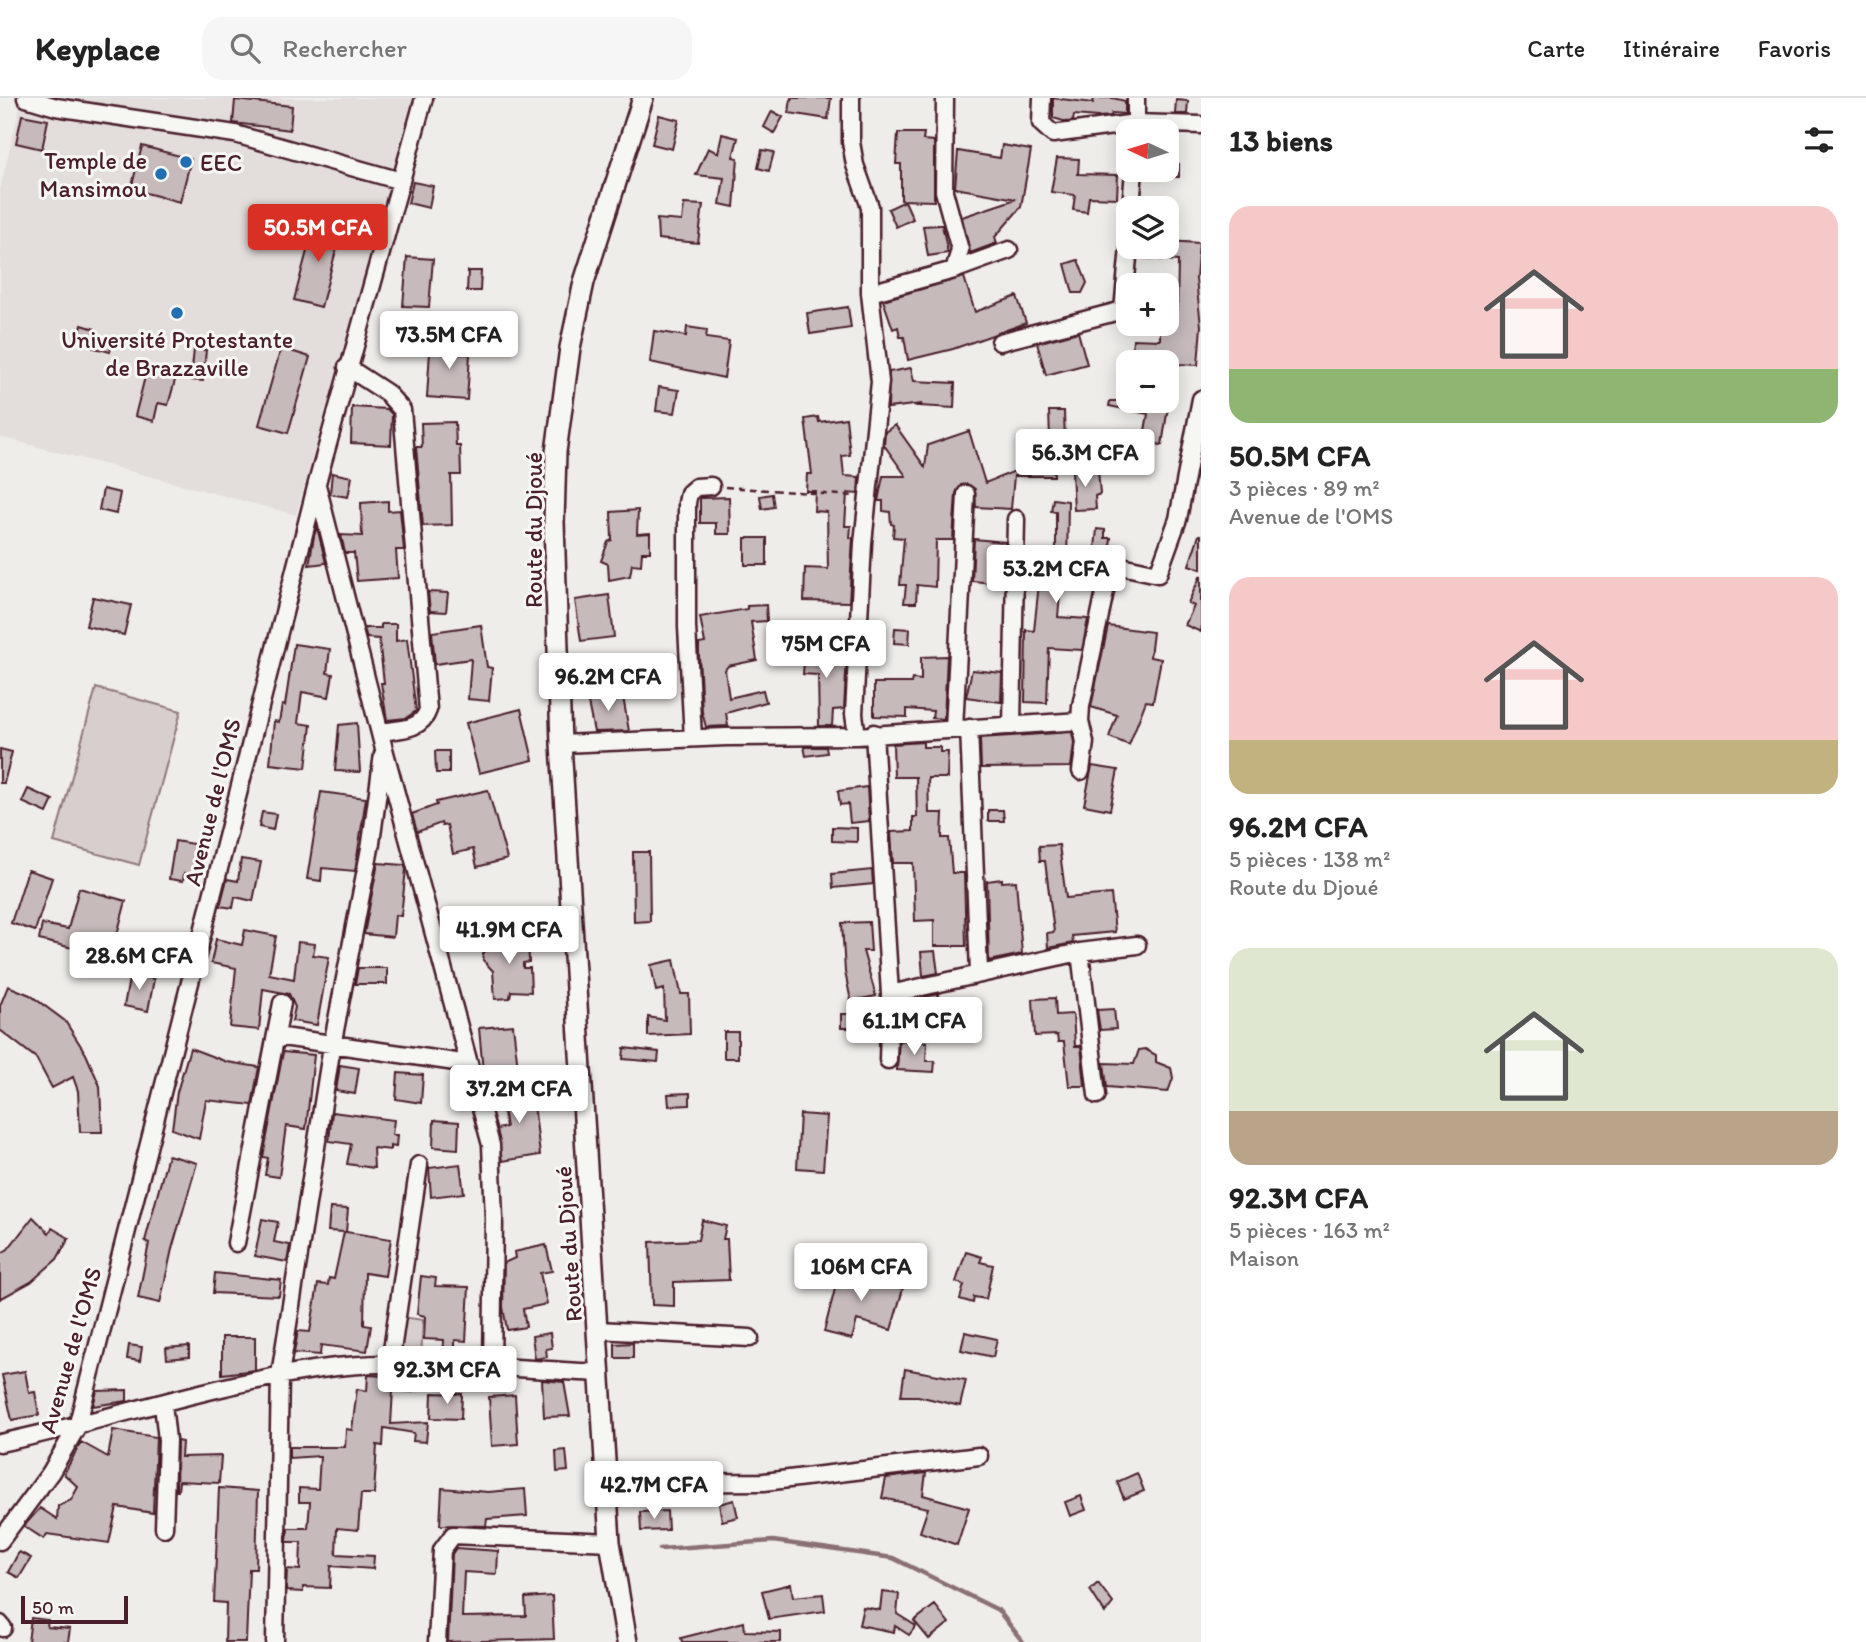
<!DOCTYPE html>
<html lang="fr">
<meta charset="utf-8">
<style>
:root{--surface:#fff;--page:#f6f6f6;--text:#222;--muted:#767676;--line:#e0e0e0;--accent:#d93025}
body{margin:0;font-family:Itim,sans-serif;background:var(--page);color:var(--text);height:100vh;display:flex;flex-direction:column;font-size:26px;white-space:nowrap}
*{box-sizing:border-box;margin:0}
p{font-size:23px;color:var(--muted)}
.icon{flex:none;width:38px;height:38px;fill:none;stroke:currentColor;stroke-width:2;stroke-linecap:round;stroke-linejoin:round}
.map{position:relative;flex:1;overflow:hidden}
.details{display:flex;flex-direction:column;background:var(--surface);width:665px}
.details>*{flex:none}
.needle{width:46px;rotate:274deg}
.tools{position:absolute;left:1116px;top:21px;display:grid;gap:14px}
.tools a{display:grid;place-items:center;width:63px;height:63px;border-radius:14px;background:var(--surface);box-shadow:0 4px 18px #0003;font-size:35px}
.scale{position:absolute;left:21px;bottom:18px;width:107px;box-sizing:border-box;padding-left:7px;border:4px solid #4a1f2b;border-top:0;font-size:19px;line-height:24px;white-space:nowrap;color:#4a1f2b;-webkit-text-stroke:5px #f6f6f2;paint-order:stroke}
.price{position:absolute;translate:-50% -60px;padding:0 16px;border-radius:7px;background:#fff;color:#222;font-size:23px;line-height:46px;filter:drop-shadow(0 2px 4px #0008)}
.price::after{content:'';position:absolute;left:50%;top:42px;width:21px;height:16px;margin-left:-10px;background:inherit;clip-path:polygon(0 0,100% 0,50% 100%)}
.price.on{background:var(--accent);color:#fff}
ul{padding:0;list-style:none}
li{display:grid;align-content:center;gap:14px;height:371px;padding:0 28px}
li span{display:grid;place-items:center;height:217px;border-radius:21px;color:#555}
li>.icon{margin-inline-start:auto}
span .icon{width:126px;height:126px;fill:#fffc;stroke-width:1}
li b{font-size:30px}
h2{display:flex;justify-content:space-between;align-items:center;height:84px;padding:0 28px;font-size:30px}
header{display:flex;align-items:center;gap:42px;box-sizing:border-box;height:98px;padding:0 35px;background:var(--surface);border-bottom:2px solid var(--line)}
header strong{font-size:33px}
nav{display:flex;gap:38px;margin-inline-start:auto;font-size:24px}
.search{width:490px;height:63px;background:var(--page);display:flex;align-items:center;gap:18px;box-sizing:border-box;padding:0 24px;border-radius:21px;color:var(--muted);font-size:26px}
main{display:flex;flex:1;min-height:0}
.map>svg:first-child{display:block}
.built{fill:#e3dedc}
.green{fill:#d7cfce;stroke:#90777c;stroke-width:2}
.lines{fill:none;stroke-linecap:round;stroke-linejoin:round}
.stream{stroke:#8a6f74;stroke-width:4.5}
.building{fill:#c6babb;stroke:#4a1f2b;stroke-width:2}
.minor-casing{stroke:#4a1f2b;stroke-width:21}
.major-casing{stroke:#4a1f2b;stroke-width:24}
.path{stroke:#4a1f2b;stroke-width:2.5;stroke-dasharray:7 5;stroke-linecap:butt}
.minor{stroke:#f6f6f2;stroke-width:16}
.major{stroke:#f6f6f2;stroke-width:19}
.poi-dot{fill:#1f6fb2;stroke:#f6f6f2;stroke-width:2.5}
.labels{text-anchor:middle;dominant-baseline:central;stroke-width:6;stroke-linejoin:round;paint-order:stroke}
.poi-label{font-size:24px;fill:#4a1f2b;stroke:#f6f6f2;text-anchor:end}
.street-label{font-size:24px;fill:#4a1f2b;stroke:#f6f6f2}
</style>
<header>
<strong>Keyplace</strong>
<div class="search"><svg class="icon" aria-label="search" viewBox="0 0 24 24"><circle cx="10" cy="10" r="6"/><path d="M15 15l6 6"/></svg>Rechercher</div>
<nav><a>Carte</a><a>Itinéraire</a><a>Favoris</a></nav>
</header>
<main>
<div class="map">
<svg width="1201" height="1544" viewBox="0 0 1201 1544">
<rect width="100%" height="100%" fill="#efedea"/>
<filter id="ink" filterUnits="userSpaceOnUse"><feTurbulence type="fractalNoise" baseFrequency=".0143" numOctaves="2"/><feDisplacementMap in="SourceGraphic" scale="14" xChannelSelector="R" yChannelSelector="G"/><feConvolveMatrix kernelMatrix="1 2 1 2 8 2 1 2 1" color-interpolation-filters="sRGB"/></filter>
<g filter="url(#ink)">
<!-- built -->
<path class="built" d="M22,0h394l-120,417 -296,-78v-248z"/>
<!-- green -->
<path class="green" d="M96,590l85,23 -42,154 -85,-23z
M402,1219l21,3 -2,38h-23z"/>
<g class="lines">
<!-- stream -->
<path class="stream" d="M660,1451l113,-8 120,17 105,52 25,32"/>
</g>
<!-- building -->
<path class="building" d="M791,0h40l-3,21 -39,-6z
M1053,0l40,5 1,-5h19l12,3v13l-13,-1 -1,3 -13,1 -24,-2 -1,6 -6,1 -14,-4z
M235,2l57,6 -2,24 -57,-7z
M1176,2l12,1 -1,13h-12z
M772,13l11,6 -9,16 -10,-6z
M22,17l26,5 -6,29 -26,-6z
M659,17l20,5 -7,29 -20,-5z
M898,35h26l-1,7 11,1v60l-33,-1v-36h-5z
M722,36l16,4 -5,19 5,1 -4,49 -14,-3 4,-26 -28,-3 12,-27 10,5z
M1002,47l29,5 -10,57 -26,30 2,6 -27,10 -8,-36 54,-18 -61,-11 3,-37 42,7z
M142,48l49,13 -11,43 -49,-13z
M762,52l12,2 -5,19 -11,-3z
M1057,60l22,1 -1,15 40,1 -1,23 -28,-1 -2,15 -14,-2 2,-15 -24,-3z
M1167,66h12v13h-12z
M413,84l20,4 -4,22 -21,-5z
M905,103l8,18 -17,8 -8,-18z
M684,106l19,1 -5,38 -40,-4 -1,-20 25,2z
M315,123l27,7 -21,79 -27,-7z
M939,127h3l6,28 -20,3 -5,-30z
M1167,143l32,2 -3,36 5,47 -3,39 -67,-3 2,-23 27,1v-16h7v-11h10l1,-52 -37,-3 1,-11h25z
M407,159l26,2 -4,48 -26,-1z
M1078,162l9,23 -5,10h-9l-8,-29z
M468,173h13l-1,20h-13z
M964,179l11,35 42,-16 9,27 -73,26 -45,11 -4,-23h-4l-2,-10 -5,2 -10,-29z
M848,209l3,21 -41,6 -3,-21z
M82,227l13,4 -3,13 -13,-3z
M687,229l20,3 -1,8 23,3 -5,37 -74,-16 4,-31 32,5z
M1078,234l9,32 -41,11 -9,-32z
M445,235l17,1 -1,20h9l-3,46 -40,-3 3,-46 13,1z
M94,237l19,4 -3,13 -19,-5z
M281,250l29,9 -22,76 -29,-8z
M194,251l12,1 -3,31 -12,-1z
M911,270l3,13 41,2 -1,25 -36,-2 4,-2 -34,4 1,-36z
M147,271l29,8 -8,28 -10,-2 -4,18 -19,-5z
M659,289l20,3 -4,23 -19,-2z
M1110,303h59l-7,44 -19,-3 5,-28 -39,-8z
M352,309l35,2 5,5 -1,31 -40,-2z
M1049,313h15l1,33 -12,1 1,31h-40l-3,33 -35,-2 -1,-18 -8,-5 -6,1 -5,8 -3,47h-17l-1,47 -18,-2 -1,18h-12l2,-18h-6l4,-47 -11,-1 1,-12 -3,-1 -1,-12 -7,-1v-10h-5l5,-25h23l-22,-31 1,-13 10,-7 30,42 3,-22 41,-14 16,52 43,-17v-28h22z
M818,319l1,5 27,-4 4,37 -8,1 2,20 15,1 -1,17 -11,-1 -2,33h6l-1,12h3l-4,64 -45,-1 1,-33 23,1 -1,-57 -13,-1 1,-20h-9l1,-17h5l-7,-55z
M455,324l1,24h4l1,29h-10l1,50 -29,1 -7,-79h6l-1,-24z
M1097,351l13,4 -5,14 -13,-4z
M1098,371l2,25 -5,2 1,13 -22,1 -2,-39z
M332,375l20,4 -4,20 -18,-3z
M103,391l17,4 -4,21 -17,-4z
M772,396l2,13 -12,2 -2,-13z
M729,399l1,37h-14v-11h-16v-25z
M1053,401l15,2 -1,66h26l4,-38 8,1v8h6l-2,17 -4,-1 -5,10 -4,19 -35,1 -3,33 30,2 -6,31 -33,-2 -2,55 -22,-1 1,-72 8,1 5,-48h-8l1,-28 24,1v-44l-5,-1z
M388,403v10l12,-1 4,40h-8l2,28 -41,3 -3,-28h-9l-4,-18 21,1 -1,-33z
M638,412l-1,24 13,-1v19h-8l-1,13 -9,-1 -2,12 -21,4 -1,-16 -7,-3 7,-19 4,-2 -1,-28z
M317,429l9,36 -17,2 5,-29z
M1199,437h2v34l-12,-4z
M745,440h22v27h-22z
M974,441l31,3 -1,42 -32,-3z
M1201,477v57l-16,-7 9,-19 -6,-3z
M428,494l20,1 -2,19 -16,-1z
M609,497l5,42 -33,4 -6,-41z
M93,499l38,8 -7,30 -38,-9z
M766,507l1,16 -16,1 6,38 -29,6 -3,4 4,28 34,-8 3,12 -40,11 2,13 -22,1 -4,-15 -3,-57v-11l6,-1 -5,-26 47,-8v-3z
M381,526h15v17l11,-2 9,72 -10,7 -19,2 -6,-37h3l-5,-44 -12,-1 -3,-10h17z
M481,527l6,42 5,1 -3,33 -21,-2 3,-40 -36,5 -3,-32z
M1108,528l45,6 -3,25 11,2 -8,43 -7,-1 -17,44 -20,-8 8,-22 -26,-8z
M895,530l15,1 -1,15 -15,-1z
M806,539h12v17l29,2 -3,53 -11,1 -1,16h-13l-1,-51 -15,-1z
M294,546l36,5 -3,24 6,1 -4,23 -27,-5 -4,31 13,2 -5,43 -36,-4 4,-43 5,1 3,-17 3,1z
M947,558l-3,63 -12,-1 1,-7 -26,-2v8l-33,-1v-33h37l1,-4 9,1v-23z
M972,572l30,3 -1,29 -35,-5z
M622,593l7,40 -35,1 -7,-34z
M521,611l12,51 -54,13 -13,-50z
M357,625l3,49 -25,-1 4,-46z
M1072,634l2,11 -3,24 -90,1 -1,-30z
M923,644v5h17v5h8l-1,26h-19l1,35h14l-1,25h7l3,35h12l2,73h-32v-26l-19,1 -2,-58h-20l-2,-31 22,-1v-14h4l-1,-40h-22l-1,-33z
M804,649h22l1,6 -21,3z
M0,651l12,3 -8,31h-4z
M435,653h14v22h-13z
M1092,668l26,4 -8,40 -26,-5z
M867,689l2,34 -19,2 -2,-19 -8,1 -2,-14z
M28,691l25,11 -6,13 -25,-11z
M488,692l19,69 -30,8 -4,-18 -20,5 -6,-29 -5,1 -1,-3 -24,9 -5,-18 25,-9 -1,-3z
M321,694l45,6 -11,73 -33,-3 -1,13 -14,-2z
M988,712h15l1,11h-16z
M262,714l14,2 -3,16 -14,-3z
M832,729l25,1v14l-25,-1z
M175,743l24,4 -5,30 -10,-2 -1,8 -14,-2z
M1059,747l7,53 45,-4 4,38 -43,4 1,7 -25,5 -1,-15 7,-1 -9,-71h-5l-1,-15z
M633,754h16l1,69 -16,1z
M241,761l20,3 -8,39 -18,-4 -2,11 -13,-2 7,-27 11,2z
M378,765l26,2 2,4 -5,47 -6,-1 -2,22 -29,-3z
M28,772l24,8 -17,53 -24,-8z
M872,772l1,14 -40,4 -1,-14z
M1002,781v3l14,-1 6,73 -33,7 -2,-80z
M79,790l47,13 -15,56 -72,-17 3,-16 26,5z
M869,824l2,29h-8l13,45 -25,5 -6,-29 -3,-49z
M245,832l31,6 -7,38 25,5 4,-37 17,2 -2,11 16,2 -12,68 -25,-4 3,-14 -6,-13 -26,-5 -4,41 -29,-3 6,-59 -25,-5 5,-24 26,6z
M528,839l1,25 -6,1v5h7l1,24 -20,-1 -1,7 -15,1 -2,-28 -10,-11v-6l10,-15z
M935,853l3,22 -15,3 -2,-24z
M674,862l7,34h8l1,40 -42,2v-19l17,3 -1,-31 -8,2 -5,-26z
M358,870h29v16h-32z
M130,876l24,5 -6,32 -24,-5z
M8,888l22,9 35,26 21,33 14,32 2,46h-22l-2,-41 -5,-14 -21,11 -16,-30 -36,-28v-24z
M938,896v17l-13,-1v-13z
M1055,900l1,17 17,-1 2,32h6l4,40h-16l-5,-44h-6l-1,-7 -22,1 -2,-37z
M1114,911l2,20 -16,1 -3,-20z
M841,916h11v14h-11z
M513,927l5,43 -35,4 -4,-44z
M724,934h14v26h-14z
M899,942l28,2 -1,19h9l-1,11 -37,-2z
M190,950l37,14 32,5 -7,38 -46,-5 -7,39 -27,-10 5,-37z
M624,950l35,4 -1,10 -35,-3z
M1145,951l11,6v7l15,6 2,10 -5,14 -61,-5 -3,-24 30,1 5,-14z
M283,954l31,3 -8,74 -20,-3 -7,51 -14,-2 3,-17 -5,-1z
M340,967l19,3 -4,26 -19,-3z
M398,975l25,2 -2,28 -25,-4z
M532,989l8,68 -38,6 -5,-32 9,-2 -6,-35z
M690,995v12l-21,1 -1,-12z
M332,1014l62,8 -2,15h5l-1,12 -6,-1v4l-17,-2 1,20 -27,-4 4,-20 -22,-3z
M800,1016l27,2 -4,54 -26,-2z
M434,1022l25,2 -1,27 -25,-2z
M168,1057l29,8 -25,86 -12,54 -22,-5 11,-55 -4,-2z
M460,1066l4,29 -33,4 -2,-29z
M330,1110l18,1 -2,23 45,7 -6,37 -20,-3 -1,52 7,1 -4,25 -46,-6 -1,10 -26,-2 4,-22 12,1 8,-48 10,1 1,-7 5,1 10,-47 -16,-1z
M33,1119l16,16 3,-5 17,10 -12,21 -26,23 -31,17v-45l8,-5z
M262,1121l16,3 -4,20 16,3 -3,17 -32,-6z
M702,1122l24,6 -3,13h4l2,41 -55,2v24l-22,-1 -2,-63 48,-2z
M546,1147l6,26 -12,2 7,31 -24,5 3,18 -19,3 -4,-23 1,-44 11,-5 -1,-6z
M966,1154l16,5 -2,5 13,3 -7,34 -12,-2 -1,6 -13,-4 4,-14 -8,-3z
M841,1167l28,7 -2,7 36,10 -12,41 -34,-10 -5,19 -28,-7z
M215,1175l66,7 -2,16 -66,-3z
M421,1178l15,2 -1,8 34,1 -3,54 -11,-1v14h-12l1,-14 -20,-1 1,-23 -8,-2z
M965,1234l32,7 -4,18 -32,-7z
M550,1235l2,15 -6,1 1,8 -12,2 -3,-23z
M222,1239h33v33l-33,4z
M633,1245v15h-18v-14z
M129,1247l13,2 -2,14 -13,-2z
M189,1248v11l-22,2 -1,-11z
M905,1271l61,11 -6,26 -42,-10h-17z
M25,1273l4,22 6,-1 4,23 -27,5 -10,-45z
M368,1277l46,3 -1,14 -20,-2 -2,34 37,-2 -2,20 -13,-1 1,-8 -30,-5 -1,18 -6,-1 -3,49h-13l-3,36 -21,-2 -1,26 38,2 -1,13 -42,-3 -1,22 -27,-1v5l-17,-1 1,-22 13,1 1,-28h-14l1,-14h20l2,-26h-11v-14l19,1 2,-33 -31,2v-11h56l1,-18 6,1 5,-41 10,2z
M542,1282l22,2 6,34 -26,1z
M127,1292v11l-34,5 4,-15z
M432,1295l30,1 -1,25 -30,-1z
M515,1297l3,49 -26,2 -3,-49z
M113,1332l43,7 -3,76 -36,-6 -8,36 -62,-9 -3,5 -20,-13 16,-18 17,11 1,-13 13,-6 7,-13 -14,-13 17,-32 27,15z
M177,1343l5,1 -1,15 40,-1 -2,27 -40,-2 -1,10h-2z
M566,1352l2,21 -11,1 -1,-21z
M926,1375l-3,22 46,13 -12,37 -37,-13 8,-24 -46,-10 4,-20z
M1137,1375l7,18 -20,8 -7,-17z
M219,1390l39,3 -2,78h-7l-3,73h-21l1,-39 -12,-1z
M442,1390l46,4 37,-3 2,27 -40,3 -1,7 -46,-1z
M1081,1398l5,14 -16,6 -5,-14z
M734,1402l4,17 -16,4 -3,-17z
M667,1413l1,19 -27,1 -1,-19z
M456,1450l42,3 -1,23 -33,-2 -2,45 64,-1 -1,-18 27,-2 2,43 -106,3 4,-88z
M19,1454l12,6 -12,20 -11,-6z
M1098,1485l15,20 -8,10 -15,-23z
M791,1486l2,13 30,-3 2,17 -56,8 -7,-28z
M882,1494l17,2 -2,20 19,12 -7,9 -14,-9 -1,6 -35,-7 4,-18 17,3z
M935,1507l14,18 -20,16 -15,-18z
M31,1520l17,2 -1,7 23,2 -2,13h-40z
M744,1524l1,9 36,1v10h-99l-1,-4z"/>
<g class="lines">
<defs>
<path id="minor" d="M26,0l30,9 179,27 166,47
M851,0v44l4,23 15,42v86l10,89 -17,161 -9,171 3,22
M945,0l-1,93 16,59 -6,20
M1042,0l-1,25 12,11 83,-11 65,2
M1136,33v-33
M1131,110l3,-38
M870,195l84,-23 55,-20
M1000,244l123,-32 6,-63
M347,269l40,26 15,17 26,300c-7,21 -29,19 -48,22
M317,387l67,264 107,396 3,74 -2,149
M1012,628l4,-207
M969,630l10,244
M954,631l12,-235
M874,635l16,261 -2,66
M693,640l-6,-111v-124l2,-10 7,-6 15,-1
M561,646l165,-7 131,-1 223,-15
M1081,673l4,-29 -5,-21 1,-15 29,-139 7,-2 41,9 20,-55 23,-120
M1080,854l17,143
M890,896l190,-42 57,-7
M276,938l193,28
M236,1145l46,-240
M598,1232l152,8
M390,1266l29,-199
M163,1306l4,36 -3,88
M0,1345c111,-23 224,-63 336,-76 86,-9 177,2 264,6
M607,1385l157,-1 215,-26
M0,1443l51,-69 26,-45 240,-944 107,-385
M0,1526l3,4
M275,1544l5,-267 52,-329 39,-203 12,-89
M437,1544l5,-92 11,-15 157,7"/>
<path id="major" d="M627,1544l-17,-100 -49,-798 -7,-222 2,-70 14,-104 14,-66 59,-184"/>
</defs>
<!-- minor casing -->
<use href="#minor" class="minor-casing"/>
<!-- major casing -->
<use href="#major" class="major-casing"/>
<!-- path -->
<path class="path" d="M725,389l129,9"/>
<!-- minor -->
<use href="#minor" class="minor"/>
<!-- major -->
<use href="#major" class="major"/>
</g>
</g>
<!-- markers -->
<g class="poi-dot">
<circle cx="186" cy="64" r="7"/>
<circle cx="161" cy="76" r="7"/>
<circle cx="177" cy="215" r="7"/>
</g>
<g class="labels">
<!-- poi labels -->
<g class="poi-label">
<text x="147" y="62">Temple de<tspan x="147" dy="28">Mansimou</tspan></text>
<text x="200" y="64" text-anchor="start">EEC</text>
<text x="177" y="241" text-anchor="middle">Université Protestante<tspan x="177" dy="28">de Brazzaville</tspan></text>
</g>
<!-- street labels -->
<g class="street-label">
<text transform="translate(533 432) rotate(-90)">Route du Djoué</text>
<text transform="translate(212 704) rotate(-76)">Avenue de l'OMS</text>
<text transform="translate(568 1146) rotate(-94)">Route du Djoué</text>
<text transform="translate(70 1252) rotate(-74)">Avenue de l'OMS</text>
</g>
</g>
</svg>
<div class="tools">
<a><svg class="needle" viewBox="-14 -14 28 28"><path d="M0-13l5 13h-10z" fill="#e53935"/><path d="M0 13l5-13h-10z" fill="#767676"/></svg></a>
<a><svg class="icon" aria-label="layers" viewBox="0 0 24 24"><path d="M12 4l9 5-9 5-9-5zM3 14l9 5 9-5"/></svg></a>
<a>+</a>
<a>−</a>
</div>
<div class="scale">50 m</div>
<b class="price on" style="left:318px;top:166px">50.5M CFA</b>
<b class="price" style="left:449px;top:273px">73.5M CFA</b>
<b class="price" style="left:1085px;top:391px">56.3M CFA</b>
<b class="price" style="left:1056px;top:507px">53.2M CFA</b>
<b class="price" style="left:826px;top:582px">75M CFA</b>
<b class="price" style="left:608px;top:615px">96.2M CFA</b>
<b class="price" style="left:509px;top:868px">41.9M CFA</b>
<b class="price" style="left:139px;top:894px">28.6M CFA</b>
<b class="price" style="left:914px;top:959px">61.1M CFA</b>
<b class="price" style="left:519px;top:1027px">37.2M CFA</b>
<b class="price" style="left:861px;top:1205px">106M CFA</b>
<b class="price" style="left:447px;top:1308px">92.3M CFA</b>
<b class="price" style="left:654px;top:1423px">42.7M CFA</b>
</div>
<section class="details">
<h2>13 biens<svg class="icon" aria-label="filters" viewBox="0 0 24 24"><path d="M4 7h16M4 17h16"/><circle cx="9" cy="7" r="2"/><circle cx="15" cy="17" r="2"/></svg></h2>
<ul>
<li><span style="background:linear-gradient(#f6c9c9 75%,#8fb573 0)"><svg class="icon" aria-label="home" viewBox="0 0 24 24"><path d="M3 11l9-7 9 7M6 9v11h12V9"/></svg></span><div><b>50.5M CFA</b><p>3 pièces · 89 m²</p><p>Avenue de l'OMS</p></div></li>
<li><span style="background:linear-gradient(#f6c9c9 75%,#c2b280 0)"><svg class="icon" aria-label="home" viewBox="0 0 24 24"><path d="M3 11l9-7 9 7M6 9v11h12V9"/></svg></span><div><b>96.2M CFA</b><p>5 pièces · 138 m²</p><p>Route du Djoué</p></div></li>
<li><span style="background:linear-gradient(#dfe7d0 75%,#b9a48a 0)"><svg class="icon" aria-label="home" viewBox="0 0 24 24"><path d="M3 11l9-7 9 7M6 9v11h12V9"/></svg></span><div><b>92.3M CFA</b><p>5 pièces · 163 m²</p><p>Maison</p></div></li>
</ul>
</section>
</main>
